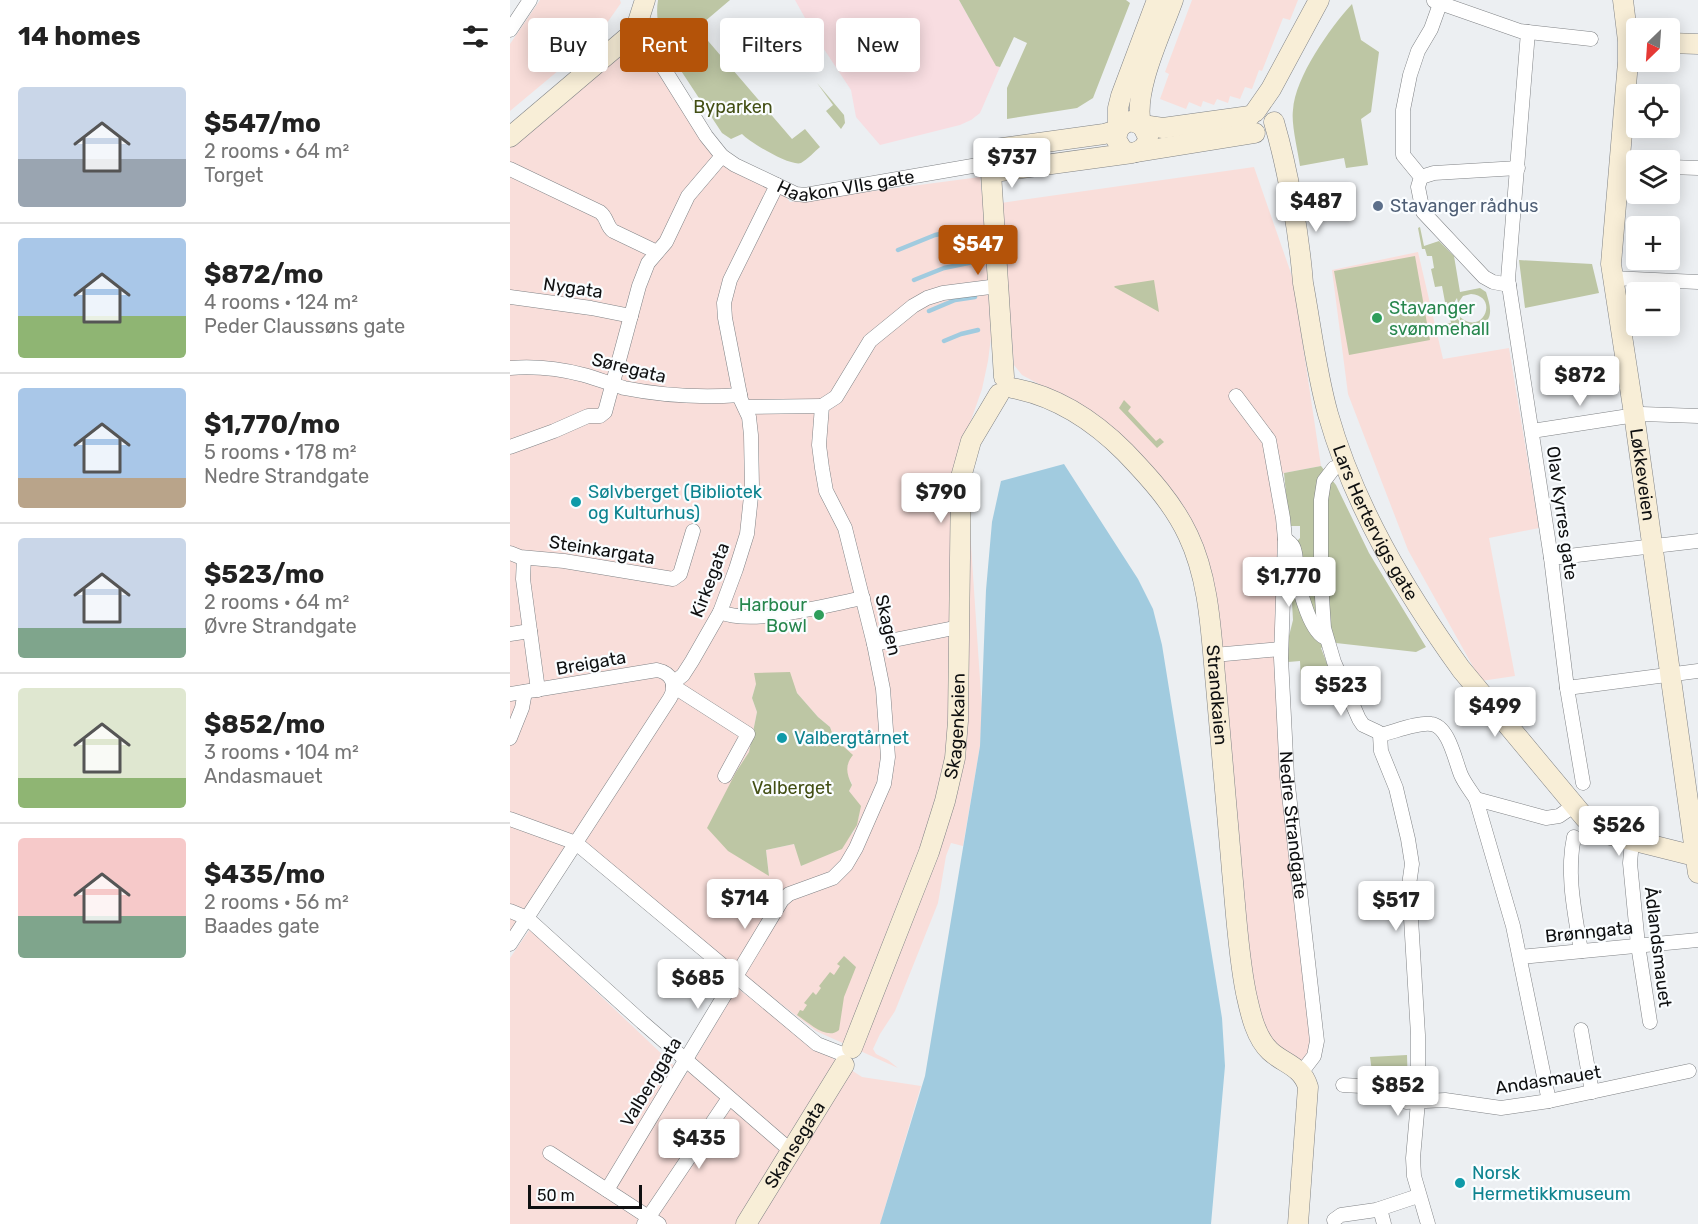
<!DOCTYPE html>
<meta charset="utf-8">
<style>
:root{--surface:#fff;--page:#f6f6f6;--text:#222;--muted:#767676;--line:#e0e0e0;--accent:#b45309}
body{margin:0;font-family:Rubik,sans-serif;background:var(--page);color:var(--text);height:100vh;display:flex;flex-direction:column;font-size:22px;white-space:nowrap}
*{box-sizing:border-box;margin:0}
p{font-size:20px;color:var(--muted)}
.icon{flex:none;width:33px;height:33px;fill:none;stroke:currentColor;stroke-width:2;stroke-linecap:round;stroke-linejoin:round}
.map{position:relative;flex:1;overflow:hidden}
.sheet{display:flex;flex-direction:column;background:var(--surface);width:510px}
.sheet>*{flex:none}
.hud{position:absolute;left:18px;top:18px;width:570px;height:54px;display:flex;gap:12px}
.needle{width:39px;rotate:205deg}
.tools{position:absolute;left:1116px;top:18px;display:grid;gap:12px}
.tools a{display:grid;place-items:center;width:54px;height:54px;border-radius:6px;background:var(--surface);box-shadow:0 3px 15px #0003;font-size:30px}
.scale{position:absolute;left:18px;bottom:15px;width:114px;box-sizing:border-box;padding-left:6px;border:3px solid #0f1011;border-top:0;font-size:16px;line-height:21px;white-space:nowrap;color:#0f1011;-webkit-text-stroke:4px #fafdff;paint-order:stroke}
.price{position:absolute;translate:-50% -51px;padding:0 14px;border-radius:6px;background:#fff;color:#222;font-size:20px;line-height:39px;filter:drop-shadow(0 2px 3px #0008)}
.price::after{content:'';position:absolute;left:50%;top:36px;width:18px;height:14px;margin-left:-9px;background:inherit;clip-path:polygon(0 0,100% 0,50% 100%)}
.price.on{background:var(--accent);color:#fff}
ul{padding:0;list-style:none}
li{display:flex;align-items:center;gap:18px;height:150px;padding:0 18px}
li+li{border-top:2px solid var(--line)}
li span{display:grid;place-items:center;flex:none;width:168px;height:120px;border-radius:6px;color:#555}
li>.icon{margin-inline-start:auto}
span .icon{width:72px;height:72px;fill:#fffc;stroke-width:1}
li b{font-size:26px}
h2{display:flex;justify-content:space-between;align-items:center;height:72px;padding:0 18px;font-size:26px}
.tag{padding:0 21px;border-radius:6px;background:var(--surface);box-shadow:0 3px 15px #0003;font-size:21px;line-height:54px}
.tag.on{background:var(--accent);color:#fff}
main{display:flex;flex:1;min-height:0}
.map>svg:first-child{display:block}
.commercial{fill:#f9deda;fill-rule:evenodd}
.education{fill:#f8dde1}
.green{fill:#bdc6a4;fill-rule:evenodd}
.water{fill:#a1cbdf}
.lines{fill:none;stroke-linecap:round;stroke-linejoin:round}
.stream{stroke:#a1cbdf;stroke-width:4.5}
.street-casing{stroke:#808386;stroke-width:15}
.secondary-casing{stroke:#808386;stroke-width:21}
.street{stroke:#fff;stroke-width:14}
.secondary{stroke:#f8eed7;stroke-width:20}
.service-dot{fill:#5c6f8a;stroke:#fafdff;stroke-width:2}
.leisure-dot{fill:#2e9e5b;stroke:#fafdff;stroke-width:2}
.culture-dot{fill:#0f9aa8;stroke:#fafdff;stroke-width:2}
.labels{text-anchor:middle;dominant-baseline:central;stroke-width:4.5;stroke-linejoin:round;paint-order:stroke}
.park-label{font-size:18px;fill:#434f14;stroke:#fafdff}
.street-label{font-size:18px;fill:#0f1011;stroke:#fafdff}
.service-label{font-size:18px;fill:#4e5e75;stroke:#fafdff;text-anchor:start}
.leisure-label{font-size:18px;fill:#27864d;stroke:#fafdff;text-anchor:start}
.culture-label{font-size:18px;fill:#0d838f;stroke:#fafdff;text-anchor:start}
</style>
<main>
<section class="sheet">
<h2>14 homes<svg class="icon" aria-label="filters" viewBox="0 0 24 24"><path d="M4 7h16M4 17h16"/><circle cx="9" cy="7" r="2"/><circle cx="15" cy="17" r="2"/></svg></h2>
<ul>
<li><span style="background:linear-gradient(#c9d6e8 60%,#9aa5b1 0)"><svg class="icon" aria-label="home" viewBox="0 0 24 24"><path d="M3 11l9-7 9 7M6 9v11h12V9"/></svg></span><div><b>$547/mo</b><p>2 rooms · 64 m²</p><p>Torget</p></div></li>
<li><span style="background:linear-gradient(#a9c7e8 65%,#8fb573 0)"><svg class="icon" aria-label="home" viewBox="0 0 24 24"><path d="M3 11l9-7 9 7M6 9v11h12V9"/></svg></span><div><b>$872/mo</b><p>4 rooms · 124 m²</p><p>Peder Claussøns gate</p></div></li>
<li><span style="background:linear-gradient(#a9c7e8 75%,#b9a48a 0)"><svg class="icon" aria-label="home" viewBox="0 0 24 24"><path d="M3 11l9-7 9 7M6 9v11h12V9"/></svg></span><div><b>$1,770/mo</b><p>5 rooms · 178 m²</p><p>Nedre Strandgate</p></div></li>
<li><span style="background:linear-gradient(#c9d6e8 75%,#7fa58c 0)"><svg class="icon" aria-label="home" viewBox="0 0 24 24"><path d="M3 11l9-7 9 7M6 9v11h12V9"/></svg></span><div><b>$523/mo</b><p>2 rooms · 64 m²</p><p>Øvre Strandgate</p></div></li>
<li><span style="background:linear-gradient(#dfe7d0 75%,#8fb573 0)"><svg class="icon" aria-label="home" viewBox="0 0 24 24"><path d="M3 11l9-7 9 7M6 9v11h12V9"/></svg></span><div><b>$852/mo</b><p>3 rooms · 104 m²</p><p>Andasmauet</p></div></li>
<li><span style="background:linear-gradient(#f6c9c9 65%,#7fa58c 0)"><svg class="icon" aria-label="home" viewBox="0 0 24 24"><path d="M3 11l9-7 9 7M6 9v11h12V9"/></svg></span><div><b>$435/mo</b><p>2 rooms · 56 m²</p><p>Baades gate</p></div></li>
</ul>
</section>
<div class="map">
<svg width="1188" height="1224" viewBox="0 0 1188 1224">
<rect width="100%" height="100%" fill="#eceff2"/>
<!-- commercial -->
<path class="commercial" d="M30,0h80l1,3 -26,37 -85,71v-67z
M682,0h106l-8,20 -7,-2 -21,53 -3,-1 -7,19 -7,-2 -5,12 -10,-3 -2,7 -11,-4 -3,6 -11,-4 -2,6 -12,-5 -3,7 -26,-10 9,-25 -4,-2z
M123,32l80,114 64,39 13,17 190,-25 3,26 8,134 -3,24 -6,28 -18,51 18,270 -2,36 -17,100 -12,-3 -5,13 -8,47 -43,108 -15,23 -7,15 3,5 12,6 10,8 -82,-37 -88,-68 -153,-128 -65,98v-796zM246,684l41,9 21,24 12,10 4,11 14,23 -2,12 6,11 -3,7 10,25 -6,17 -51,33 -8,-22 -28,6 3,25 -33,-103 13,-20 8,-40 -5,-14z
M744,167l39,112 28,187 -37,7 -7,6 6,39 -2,140 36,375 -16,40 -44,-42 -61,-475 -105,-144 -69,-37 -8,-10 -13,-162z
M908,252l25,107 66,-11 30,180 -50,10 26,138 -34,5 -73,-131 -60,-156 -16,-124z
M20,929l155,147 52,-88 80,60 45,29 59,9 -41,138h-370v-266z"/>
<!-- education -->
<path class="education" d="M285,0h164l37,65 4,2 -20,46 -9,7 -11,5 -80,20 -24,-28 -5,-27 -37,-56z"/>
<!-- green -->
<path class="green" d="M148,0h72l-33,28 95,111 13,-10 15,18c-6,5 -12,12 -19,16 -10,4 -52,-21 -59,-29l-11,5 -9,-6 -54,-82c-8,-17 -13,-32 -10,-51z
M449,0h167l4,3 -37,95 -16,10 -70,11v-31l20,-45 -13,-6 -14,30 -4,-1z
M842,4l9,36 18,12 -8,60 -10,7 7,46 -22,3 -2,-10 -44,8c-2,-15 -9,-42 -7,-56 2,-33 37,-82 59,-106z
M307,83l27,32 1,8 -4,6 -15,-18 7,-6z
M910,227l4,19 15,-5 15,15 6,36 20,-4 6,4c3,10 8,23 -1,31l-43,8 -1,-7 10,-1 -4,-21h-2l-3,-16 -7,1 -4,-18 3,-1 -2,-12h-5l-2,-7h-3l-4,-21zM961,294c29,2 12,43 -11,23v5c-6,-7 -9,-16 -3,-24l1,5 5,-7z
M905,256l15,84 -81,15 -15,-84z
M1009,260l73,4 7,29 -74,15z
M644,280l5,32 -45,-25 1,-1z
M614,400l7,7 -3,4 28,30 4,-3 4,4 -7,6 -38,-40z
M811,466l15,19 33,68 57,94 -10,5 -80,-9 -15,5 10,26 -30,7 -1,-20 -12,1v-22l5,-20 -4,-70 11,-12v-12h-11l-5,-53z
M280,672l7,21 21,24 12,10 4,11 19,17c-8,10 -7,18 -1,30l-3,6 12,15 -4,19 -15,24 -41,17 -7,-22 -28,6 3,26 -41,-25 -21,-23 29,-56 13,-20 8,-40 -5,-14 4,-14 -2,-11z
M334,956l12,11 -12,30 -5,33c-12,11 -31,-8 -42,-15l3,-5 3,1 4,-6 -3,-2 9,-11 3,3 5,-7 -2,-2 11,-14 4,3 6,-9 -3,-2z
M897,1055l1,34 -7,5 -28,-15 -3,-22z"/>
<!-- water -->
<path class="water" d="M554,464l74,115 15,30 9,36 60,373 3,48 -14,158h-331l45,-148 55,-330 6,-156 6,-68 9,-41z"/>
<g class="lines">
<!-- stream -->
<path class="stream" d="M388,250l37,-15 36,-7
M404,280l30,-12 29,-6
M419,311l26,-11 20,-3
M434,341l17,-7 17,-4"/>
<defs>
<g id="street">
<path d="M924,1l86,30 71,8"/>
<path d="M930,4l-9,25 -13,22 -8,24 -7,35v45l18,22 -3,10 5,25 61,65 9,5 16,3"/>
<path id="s1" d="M125,29l8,6 63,101 16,20 13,9 61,29 9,1 173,-30"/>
<path d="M0,30l20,-30"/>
<path d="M1018,32l-20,247 43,279 16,130 16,95"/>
<path d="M1110,165l16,1"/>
<path d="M1160,167l28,1"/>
<path d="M0,169l90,43c8,6 6,14 13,19l44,21"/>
<path d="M911,177l13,-4 84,-5"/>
<path d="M1102,278l86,4"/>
<path d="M0,297l81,11 40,8"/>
<path d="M0,368c24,-2 51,1 74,7 14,4 27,9 40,13 40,8 76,10 116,7"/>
<path id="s2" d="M726,396l33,44 14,78 2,21 -4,119 6,119 30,264 -3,15 -13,17"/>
<path d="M235,407l77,-1"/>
<path d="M1022,431l110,-17 56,2"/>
<path d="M0,447l44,-16 34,-15h12l5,-4 34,-126 9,-23 18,-21 22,-46 34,-40"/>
<path d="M824,468l-10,13 -3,19v82l3,46 10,34 25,57 4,6 15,7 2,3 1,16 15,37 12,51 4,25 -3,21 9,150v67l-5,56 1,18 14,48"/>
<path d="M775,539c4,3 8,5 9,10 3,9 2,19 3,28 3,15 14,57 29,61"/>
<path d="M0,553l10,4 44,4 109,18 7,-5 13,-43"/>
<path d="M14,558l-1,21 15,111"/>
<path d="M1041,558l147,-17"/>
<path d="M210,612c33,14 107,-7 143,-14"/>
<path d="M0,634l20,-3"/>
<path d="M364,644l85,-17"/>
<path d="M704,655l67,-6"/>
<path d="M163,683l10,-8 9,-14 28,-49 16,-43 11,-35 5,-47 -1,-52 -2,-18 -8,-17 -16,-82 -1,-15 6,-23 47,-95"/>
<path d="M163,686l75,48 -23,42"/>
<path d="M1057,688l131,-17"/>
<path d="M0,694l147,-24c15,3 20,15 13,28l-160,246"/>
<path d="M870,735c14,-3 38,-13 51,-11 18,2 24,37 30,51 4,9 10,16 15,24l70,19 13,-2 16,-11"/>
<path d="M0,738l12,-30 3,-16"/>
<path d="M966,799l37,127 36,175"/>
<path d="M0,819l66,24 241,201 23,9"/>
<path d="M1064,837c-8,37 1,77 7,114"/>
<path d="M1122,841l-2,22 8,82 12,77"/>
<path d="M0,911l17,7 115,104 148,128"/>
<path d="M1010,957l178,-17"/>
<path d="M1071,1030l11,62"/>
<path d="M833,1085l18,1 45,16 39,-2 56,8 48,-7 140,-30"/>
<path d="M40,1153l109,71"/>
<path d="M97,1190l175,-290 7,-6 44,-16 13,-13 10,-17 28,-64 4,-27 -5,-68 -9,-45 -29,-116 -19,-37 -4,-23 -3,-23 3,-39 14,-9 34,-56 43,-35 14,-8 16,-5 55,-7"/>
<path d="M870,1209l4,15"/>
<path d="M824,1220l7,-5 35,-5 42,-14"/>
<path d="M134,1224l85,-126"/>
</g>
<g id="secondary">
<path id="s3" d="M1113,0l5,41v21l-17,202 23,150 64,459"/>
<path d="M1160,43l28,1"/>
<path d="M745,112l16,-23 48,-89"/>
<path id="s4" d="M764,122c14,48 25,111 29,161 8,43 13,88 25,131 26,92 77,177 133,255l124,149 10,10 12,6 88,22"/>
<path d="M631,125c-8,-35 20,-91 32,-125"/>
<path d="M632,125l21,3 87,-12"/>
<path d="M608,129v-21l3,-12 36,-96"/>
<path d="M0,137l119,-101 8,-11 8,-25"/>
<path d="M478,150l116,-16 13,-4"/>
<path d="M627,152l118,-19"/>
<path d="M484,172l138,-19c10,-2 15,-7 16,-16l-6,-12 -11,-4c-11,3 -13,8 -15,18l7,12 9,2"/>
<path d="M481,173l13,204"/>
<path id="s5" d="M502,388c44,8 82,33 113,64 24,25 48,51 63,83 22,46 23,100 28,151 5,61 11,123 16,185 4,40 6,82 14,122 4,18 9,44 24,58 14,13 32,15 38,36l-10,137"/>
<path id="s6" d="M342,1048l77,-196 16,-51 10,-43 3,-37 3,-244 10,-36 28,-47"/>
<path id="s7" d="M236,1224l98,-159"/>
</g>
</defs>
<!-- street casing -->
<use href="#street" class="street-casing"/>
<!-- secondary casing -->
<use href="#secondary" class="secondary-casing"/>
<!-- street -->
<use href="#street" class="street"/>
<!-- secondary -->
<use href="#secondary" class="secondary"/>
</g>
<!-- markers -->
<circle class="service-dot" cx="868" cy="206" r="6"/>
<g class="leisure-dot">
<circle cx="867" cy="318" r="6"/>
<circle cx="309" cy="615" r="6"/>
</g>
<g class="culture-dot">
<circle cx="66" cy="502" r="6"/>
<circle cx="272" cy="738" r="6"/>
<circle cx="950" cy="1183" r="6"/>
</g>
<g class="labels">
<!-- park labels -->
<g class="park-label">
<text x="223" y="107">Byparken</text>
<text x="282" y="788">Valberget</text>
</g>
<!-- street labels -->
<g class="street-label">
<text stroke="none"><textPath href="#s1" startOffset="288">Haakon VIIs gate</textPath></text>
<text transform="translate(63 288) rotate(8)">Nygata</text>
<text transform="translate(119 368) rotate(14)">Søregata</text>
<text stroke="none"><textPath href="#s3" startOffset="478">Løkkeveien</textPath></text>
<text transform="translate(1052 513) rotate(82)">Olav Kyrres gate</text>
<text stroke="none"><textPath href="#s4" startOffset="416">Lars Hertervigs gate</textPath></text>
<text transform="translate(92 550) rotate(9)">Steinkargata</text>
<text transform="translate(200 580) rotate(-69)">Kirkegata</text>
<text transform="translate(378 625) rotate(77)">Skagen</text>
<text transform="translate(81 663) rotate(-10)">Breigata</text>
<text stroke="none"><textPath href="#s5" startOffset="400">Strandkaien</textPath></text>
<text stroke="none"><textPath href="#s6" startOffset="340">Skagenkaien</textPath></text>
<text stroke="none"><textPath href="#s2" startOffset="442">Nedre Strandgate</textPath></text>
<text transform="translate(1079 932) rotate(-6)">Brønngata</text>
<text transform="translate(1148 947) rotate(83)">Ådlandsmauet</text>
<text transform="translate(1038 1080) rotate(-9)">Andasmauet</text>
<text transform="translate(141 1082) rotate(-59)">Valberggata</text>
<text stroke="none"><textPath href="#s7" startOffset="93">Skansegata</textPath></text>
</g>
<!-- service labels -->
<g class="service-label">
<text x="880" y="206">Stavanger rådhus</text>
</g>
<!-- leisure labels -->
<g class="leisure-label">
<text x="879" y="308">Stavanger<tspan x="879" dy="21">svømmehall</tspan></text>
<text x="297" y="605" text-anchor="end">Harbour<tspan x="297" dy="21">Bowl</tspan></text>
</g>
<!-- culture labels -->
<g class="culture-label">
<text x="78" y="492">Sølvberget (Bibliotek<tspan x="78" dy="21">og Kulturhus)</tspan></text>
<text x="284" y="738">Valbergtårnet</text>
<text x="962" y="1173">Norsk<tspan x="962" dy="21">Hermetikkmuseum</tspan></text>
</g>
</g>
</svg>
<div class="tools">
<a><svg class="needle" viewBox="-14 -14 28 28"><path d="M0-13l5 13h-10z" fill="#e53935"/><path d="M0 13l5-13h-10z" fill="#767676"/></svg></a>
<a><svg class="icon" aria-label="locate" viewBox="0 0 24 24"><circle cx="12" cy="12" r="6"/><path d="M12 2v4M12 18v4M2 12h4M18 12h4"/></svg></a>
<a><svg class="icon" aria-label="layers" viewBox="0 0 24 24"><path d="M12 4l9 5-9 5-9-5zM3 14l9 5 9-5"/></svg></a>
<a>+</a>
<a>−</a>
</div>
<div class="scale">50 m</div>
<b class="price" style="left:502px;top:189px">$737</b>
<b class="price" style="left:806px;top:233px">$487</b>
<b class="price on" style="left:468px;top:276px">$547</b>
<b class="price" style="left:1070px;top:407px">$872</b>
<b class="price" style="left:431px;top:524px">$790</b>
<b class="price" style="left:779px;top:608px">$1,770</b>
<b class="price" style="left:831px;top:717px">$523</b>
<b class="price" style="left:985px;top:738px">$499</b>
<b class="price" style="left:1109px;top:857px">$526</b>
<b class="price" style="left:235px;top:930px">$714</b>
<b class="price" style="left:886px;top:932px">$517</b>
<b class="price" style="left:188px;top:1010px">$685</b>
<b class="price" style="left:888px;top:1117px">$852</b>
<b class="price" style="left:189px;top:1170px">$435</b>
<div class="hud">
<a class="tag">Buy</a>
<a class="tag on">Rent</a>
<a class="tag">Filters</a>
<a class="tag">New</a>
</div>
</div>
</main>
